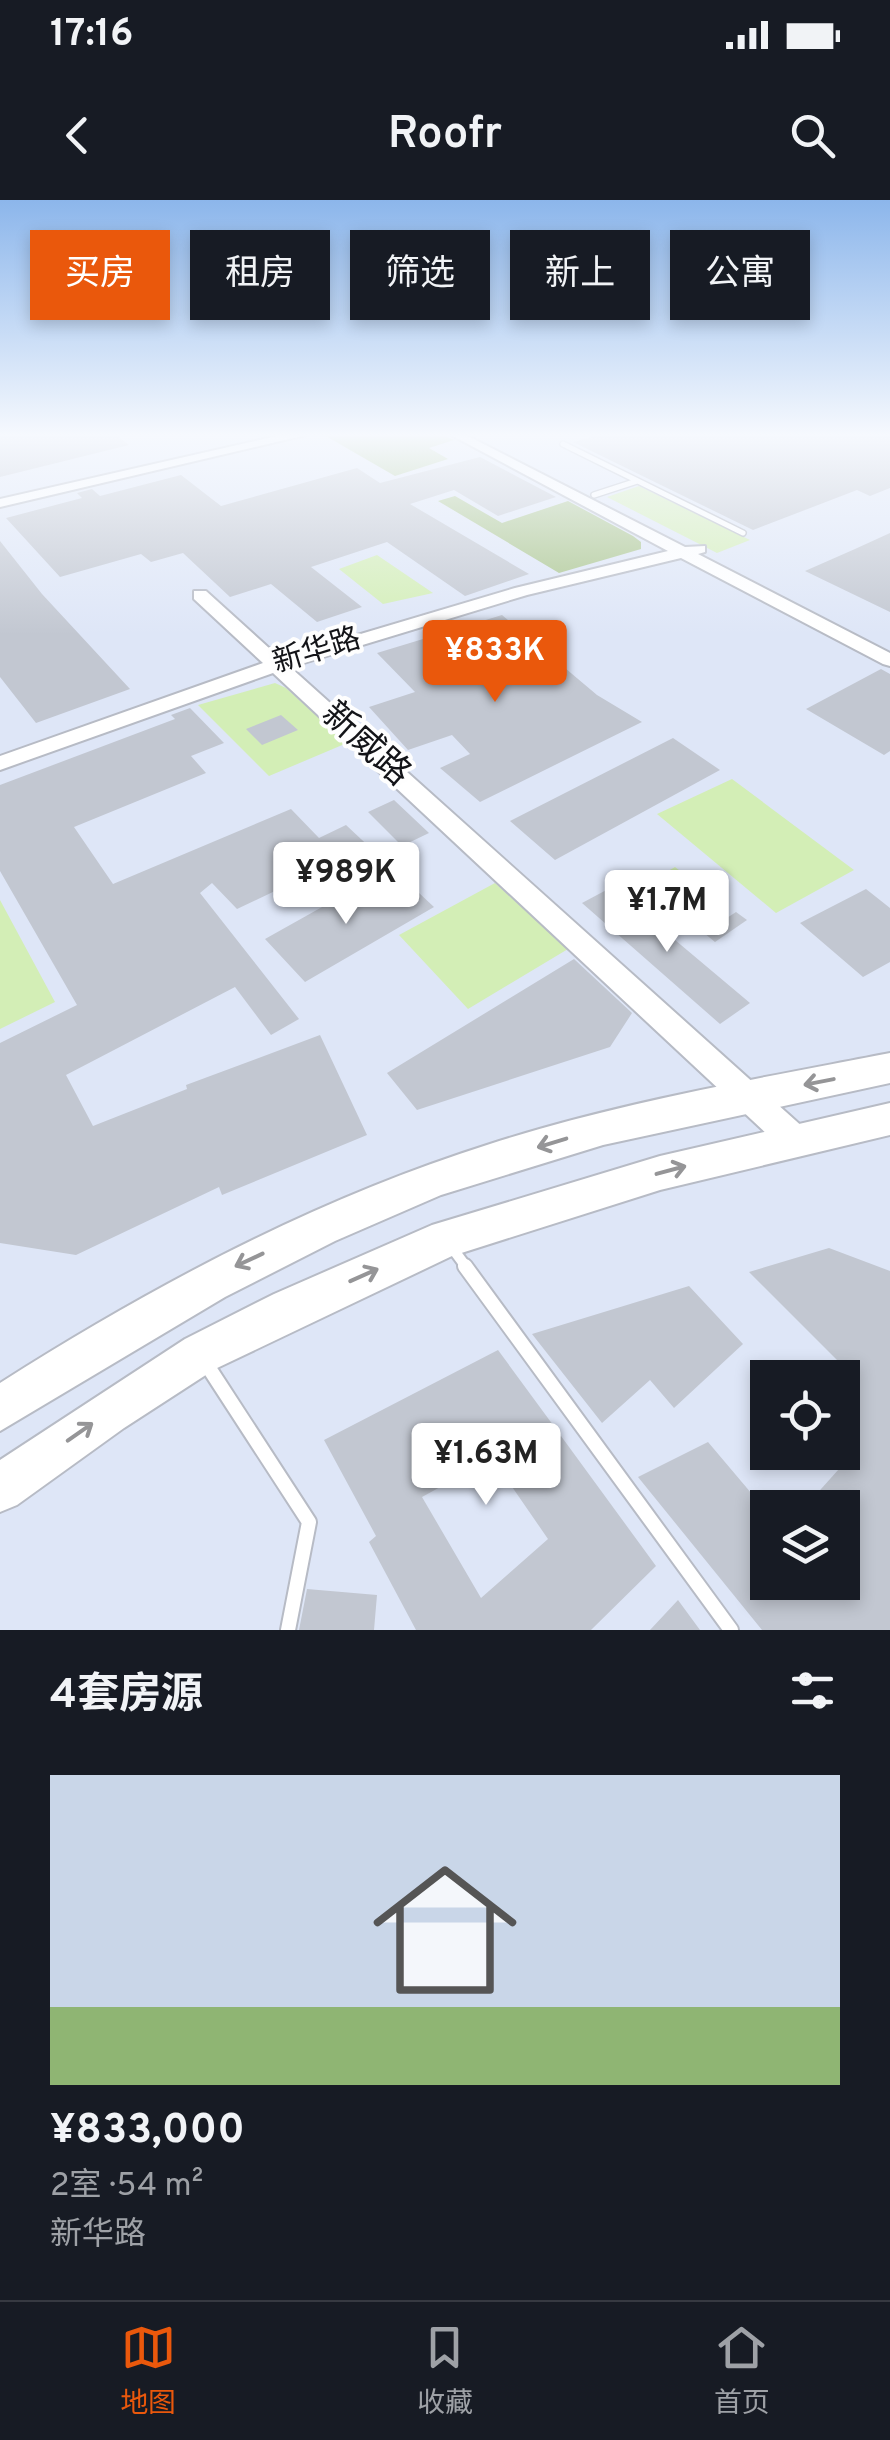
<!DOCTYPE html>
<html lang="zh">
<meta charset="utf-8">
<style>
:root{--surface:#171b24;--page:#20242c;--text:#f1f3f6;--muted:#9ea1a6;--line:#363941;--accent:#ea580c}
body{margin:0;font-family:Overpass,"Noto Sans SC",sans-serif;background:var(--page);color:var(--text);height:100vh;display:flex;flex-direction:column;font-size:38px;white-space:nowrap}
*{box-sizing:border-box;margin:0}
p{font-size:32px;color:var(--muted)}
.icon{flex:none;width:55px;height:55px;fill:none;stroke:currentColor;stroke-width:2;stroke-linecap:round;stroke-linejoin:round}
.map{position:relative;height:1430px;overflow:hidden}
.panel{display:flex;flex-direction:column;background:var(--surface);flex:1}
.panel>*{flex:none}
.banner{position:absolute;left:30px;top:30px;width:830px;height:90px;display:flex;gap:20px}
.fabs{position:absolute;left:750px;top:1160px;display:grid;gap:20px}
.fabs a{display:grid;place-items:center;width:110px;height:110px;border-radius:0px;background:var(--surface);box-shadow:0 5px 15px #0003;font-size:50px}
.price{position:absolute;translate:-50% -85px;padding:0 22px;border-radius:10px;background:#fff;color:#222;font-size:32px;line-height:65px;filter:drop-shadow(0 2px 5px #0008)}
.price::after{content:'';position:absolute;left:50%;top:60px;width:30px;height:22px;margin-left:-15px;background:inherit;clip-path:polygon(0 0,100% 0,50% 100%)}
.price.on{background:var(--accent);color:#fff}
ul{padding:0;list-style:none}
li{display:grid;align-content:center;gap:20px;height:530px;padding:0 50px}
li span{display:grid;place-items:center;height:310px;border-radius:0px;color:#555}
li>.icon{margin-inline-start:auto}
span .icon{width:180px;height:180px;fill:#fffc;stroke-width:1}
li b{font-size:42px}
h2{display:flex;justify-content:space-between;align-items:center;height:120px;padding:0 50px;font-size:42px}
.pill{padding:0 35px;border-radius:0px;background:var(--surface);box-shadow:0 5px 15px #0003;font-size:35px;line-height:90px}
.pill.on{background:var(--accent);color:#fff}
.status{display:flex;justify-content:space-between;align-items:center;height:70px;padding:0 50px;background:var(--surface);direction:ltr}
.status svg{height:28px;fill:currentColor}
header{display:flex;justify-content:space-between;align-items:center;height:130px;padding:0 50px;background:var(--surface);font-size:45px;font-weight:600}
.tab-bar{display:flex;justify-content:space-around;align-items:center;height:140px;border-top:2px solid var(--line);background:var(--surface);font-size:28px;color:var(--muted)}
.tab-bar a{display:grid;justify-items:center;gap:5px}
.tab-bar .on{color:var(--accent)}
.map>svg:first-child{display:block}
.built{fill:#dee6f7;fill-rule:evenodd}
.green{fill:#d3eeb6}
.forest{fill:#aac58d}
.building{fill:#c2c7d1}
.lines{fill:none;stroke-linecap:round;stroke-linejoin:round}
.lane-far2-casing{stroke:#b7bbc5;stroke-width:8}
.lane-far1-casing{stroke:#b7bbc5;stroke-width:14}
.lane-casing{stroke:#b7bbc5;stroke-width:18}
.secondary-casing{stroke:#b7bbc5;stroke-width:4}
.primary-casing{stroke:#b7bbc5;stroke-width:4}
.lane-far2{stroke:#fff;stroke-width:5}
.lane-far1{stroke:#fff;stroke-width:10}
.lane{stroke:#fff;stroke-width:14}
.secondary{fill:#fff;fill-rule:evenodd}
.primary{fill:#fff;fill-rule:evenodd}
.oneway{stroke:#959597}
.labels{text-anchor:middle;dominant-baseline:central;stroke-width:8;stroke-linejoin:round;paint-order:stroke}
.far-street-label{font-size:30px;fill:#131418;stroke:#fefefe}
.street-label{font-size:35px;fill:#131418;stroke:#fefefe}
</style>
<div class="status"><b>17:16</b><svg viewBox="0 0 49 12"><path d="M0 12V9h3v3zM5 12V6h3v6zM10 12V3h3v9zM15 12V0h3v12zM26 1h20v11H26zM47 4h2v5h-2z"/></svg></div>
<header><svg class="icon" aria-label="back" viewBox="0 0 24 24"><path d="M15 5l-7 7 7 7"/></svg>Roofr<svg class="icon" aria-label="search" viewBox="0 0 24 24"><circle cx="10" cy="10" r="6"/><path d="M15 15l6 6"/></svg></header>
<div class="map">
<svg width="890" height="1430" viewBox="0 0 890 1430">
<rect width="100%" height="100%" fill="#ecf1fc"/>
<!-- built -->
<path class="built" d="M0,235h890v1195h-890zM768,1178h74v74h-74zM768,1308h74v74h-74z"/>
<!-- green -->
<path class="green" d="M639,286l111,54 -33,13 -110,-56z
M377,355l56,38 -50,11 -44,-35z
M275,483l11,5 61,55 -78,33 -71,-71z
M732,579l122,91 -78,43 -119,-99z
M675,667l53,41 -31,19 -53,-42z
M495,683l73,66 -100,60 -69,-74z
M0,700l55,102 -55,27z"/>
<!-- forest -->
<path class="forest" d="M324,235h119l11,5 -25,8 19,11 -53,17z
M455,296l47,27 66,-22 65,35 8,6v7l-82,24 -121,-72z"/>
<!-- building -->
<path class="building" d="M0,235h116l13,10 -129,32z
M599,235h291v53l-20,8 -13,-6 -104,40 -180,-88z
M480,257l76,40 -58,19 -44,-26 -44,14 119,70 -64,22 -78,-54 -76,25 51,40 -45,15 -46,-38 -41,13 -47,-44 -32,9 -10,-8 -81,23 -54,-59 76,-20 -5,-5 15,-4 8,7 81,-21 40,31 136,-38 23,15z
M890,333v79l-85,-41 50,-22z
M0,341l42,53 88,95 -94,34 -36,-46z
M502,415l95,80 45,27 -162,80 -40,-34 30,-14 -18,-19 -44,15 -39,-43 46,-15 -38,-39z
M881,469l9,5v77l-6,4 -78,-46z
M190,508l34,35 -33,13 15,17 -132,54 39,57 178,-75 28,29 27,-13 31,29 -74,35 -7,-8 -59,28 -25,-26 -12,10 99,126 -28,16 -36,-48 -169,88 27,51 94,-37 -1,-4 134,-50 47,100 -145,60 -3,-8 -143,68 -76,-12v-200l77,-38 -77,-134v-86l175,-66 -4,-4z
M281,515l17,15 -36,15 -16,-16z
M673,538l47,32 -165,90 -45,-39z
M394,600l35,33 -27,13 -34,-34z
M403,678l31,29 -129,75 -40,-43 91,-51 11,10z
M612,687l138,116 -30,21 -138,-121z
M866,689l24,19v54l-27,15 -63,-54z
M736,712l11,8 -32,22 -11,-9z
M574,759l58,54 -22,34 -193,63 -30,-37z
M829,1048l61,23v359h-128l-124,-153 70,-35 60,71v69h74v-74h-38l52,-58 -14,-15v-57h-8l10,-11 -95,-95z
M689,1086l54,58 -69,64 -24,-28 -48,43 -70,-89z
M498,1150l55,75 -131,72 59,101 67,-59 -40,-58 53,-45 95,130 -65,64h-175l-47,-88 7,-6 -52,-96z
M307,1389l70,6 -3,35h-75z
M678,1400l22,30h-50z"/>
<g class="lines">
<defs>
<path id="lane-far2" d="M563,244l180,89
M594,295l43,-14"/>
<path id="lane-far1" d="M450,1045l17,23"/>
<path id="lane" d="M465,1066l266,364
M207,1165l102,157 -21,108"/>
<path id="secondary" d="M281,235h25l-306,72v-8z
M451,235h15l219,112 20,-1v6l-7,2 192,99v13l-7,-2 -202,-106 -154,37 -237,72 515,462 4,10 -4,10 -11,4 -11,-4 -510,-476 -273,97v-14l263,-93 -69,-64v-8h12l74,67 235,-70 153,-37z"/>
<path id="primary" d="M890,853v30l-287,62 -162,50 -106,46 -110,56 -225,134v-48c154,-98 316,-184 490,-239 130,-42 266,-65 400,-91z
M890,903v32l-230,55 -208,66 -237,113 -91,59 -107,77 -17,7v-52l185,-121 89,-45 158,-69 228,-69z"/>
</defs>
<!-- lane-far2 casing -->
<use href="#lane-far2" class="lane-far2-casing"/>
<!-- lane-far1 casing -->
<use href="#lane-far1" class="lane-far1-casing"/>
<!-- lane casing -->
<use href="#lane" class="lane-casing"/>
<!-- secondary casing -->
<use href="#secondary" class="secondary-casing"/>
<!-- primary casing -->
<use href="#primary" class="primary-casing"/>
<!-- lane-far2 -->
<use href="#lane-far2" class="lane-far2"/>
<!-- lane-far1 -->
<use href="#lane-far1" class="lane-far1"/>
<!-- lane -->
<use href="#lane" class="lane"/>
<!-- secondary -->
<use href="#secondary" class="secondary"/>
<!-- primary -->
<use href="#primary" class="primary"/>
</g>
<!-- one-way arrows -->
<defs><path id="oneway-shaft" d="M-6 0H5M1.5-3L5.5 0L1.5 3" fill="none" stroke-width="1.6" stroke-linecap="round" stroke-linejoin="round" transform="scale(2.5)"/></defs>
<g class="oneway">
<use href="#oneway-shaft" transform="translate(819 882) rotate(169)"/>
<use href="#oneway-shaft" transform="translate(552 943) rotate(163)"/>
<use href="#oneway-shaft" transform="translate(671 970) rotate(-15)"/>
<use href="#oneway-shaft" transform="translate(249 1060) rotate(155)"/>
<use href="#oneway-shaft" transform="translate(364 1075) rotate(-24)"/>
<use href="#oneway-shaft" transform="translate(80 1232) rotate(-35)"/>
</g>
<!-- sky -->
<linearGradient id="sky" x2="0" y2="1"><stop stop-color="#8cb6eb"/><stop offset="0.54" stop-color="#f6f9fe"/><stop offset="1" stop-color="#f6f9fe" stop-opacity="0"/></linearGradient>
<rect width="890" height="435" fill="url(#sky)"/>
<g class="labels">
<!-- far-street labels -->
<g class="far-street-label">
<text transform="translate(317 452) rotate(-17)">新华路</text>
</g>
<!-- street labels -->
<g class="street-label">
<text transform="translate(365 545) rotate(42)">新威路</text>
</g>
</g>
</svg>
<div class="fabs">
<a><svg class="icon" aria-label="locate" viewBox="0 0 24 24"><circle cx="12" cy="12" r="6"/><path d="M12 2v4M12 18v4M2 12h4M18 12h4"/></svg></a>
<a><svg class="icon" aria-label="layers" viewBox="0 0 24 24"><path d="M12 4l9 5-9 5-9-5zM3 14l9 5 9-5"/></svg></a>
</div>
<b class="price on" style="left:495px;top:505px">¥833K</b>
<b class="price" style="left:346px;top:727px">¥989K</b>
<b class="price" style="left:667px;top:755px">¥1.7M</b>
<b class="price" style="left:486px;top:1308px">¥1.63M</b>
<div class="banner">
<a class="pill on">买房</a>
<a class="pill">租房</a>
<a class="pill">筛选</a>
<a class="pill">新上</a>
<a class="pill">公寓</a>
</div>
</div>
<section class="panel">
<h2>4套房源<svg class="icon" aria-label="filters" viewBox="0 0 24 24"><path d="M4 7h16M4 17h16"/><circle cx="9" cy="7" r="2"/><circle cx="15" cy="17" r="2"/></svg></h2>
<ul>
<li><span style="background:linear-gradient(#c9d6e8 75%,#8fb573 0)"><svg class="icon" aria-label="home" viewBox="0 0 24 24"><path d="M3 11l9-7 9 7M6 9v11h12V9"/></svg></span><div><b>¥833,000</b><p>2室 · 54 m²</p><p>新华路</p></div></li>
</ul>
</section>
<nav class="tab-bar">
<a class="on"><svg class="icon" aria-label="map" viewBox="0 0 24 24"><path d="M3 6l6-2 6 2 6-2v14l-6 2-6-2-6 2zM9 4v14M15 6v14"/></svg>地图</a>
<a><svg class="icon" aria-label="saved" viewBox="0 0 24 24"><path d="M7 4h10v16l-5-4-5 4z"/></svg>收藏</a>
<a><svg class="icon" aria-label="home" viewBox="0 0 24 24"><path d="M3 11l9-7 9 7M6 9v11h12V9"/></svg>首页</a>
</nav>
